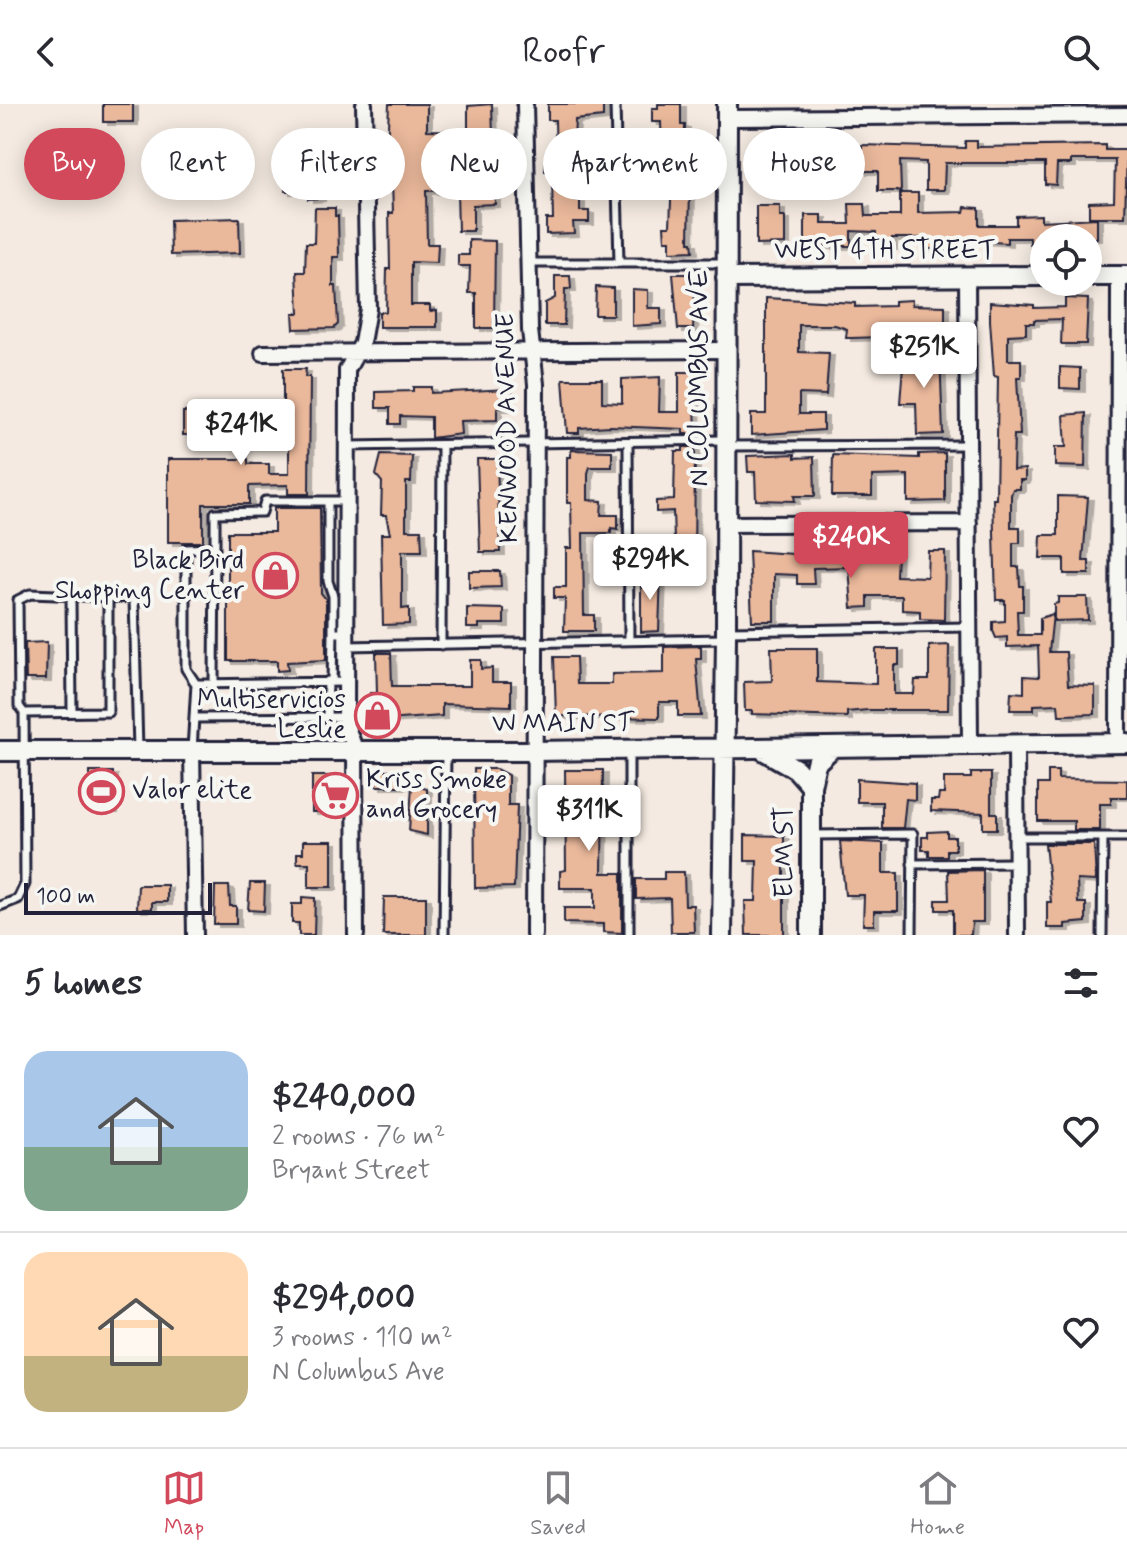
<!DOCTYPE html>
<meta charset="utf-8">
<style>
:root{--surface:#fff;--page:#f2f2f3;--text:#2b2b33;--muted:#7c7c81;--line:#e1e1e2;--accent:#d1495b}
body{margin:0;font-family:Mynerve,sans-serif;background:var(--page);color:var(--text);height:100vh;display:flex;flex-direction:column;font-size:30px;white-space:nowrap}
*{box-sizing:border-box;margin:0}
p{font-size:26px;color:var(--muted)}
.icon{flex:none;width:44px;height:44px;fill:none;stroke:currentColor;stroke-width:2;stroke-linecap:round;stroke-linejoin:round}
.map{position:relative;height:831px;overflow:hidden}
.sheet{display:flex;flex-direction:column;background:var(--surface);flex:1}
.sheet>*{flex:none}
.hud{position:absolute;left:24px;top:24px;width:1080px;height:72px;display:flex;gap:16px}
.fabs{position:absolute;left:1030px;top:120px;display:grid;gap:16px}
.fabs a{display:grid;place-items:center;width:72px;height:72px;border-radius:50%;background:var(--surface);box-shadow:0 4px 20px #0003;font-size:40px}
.scale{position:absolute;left:24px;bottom:20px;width:188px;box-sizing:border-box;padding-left:8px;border:4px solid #22223b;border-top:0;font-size:22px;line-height:28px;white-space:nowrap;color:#22223b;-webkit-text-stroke:6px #f6f6f2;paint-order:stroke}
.price{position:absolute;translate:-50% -68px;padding:0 18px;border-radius:8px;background:#fff;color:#222;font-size:26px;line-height:52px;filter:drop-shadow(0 2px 4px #0008)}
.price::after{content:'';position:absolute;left:50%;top:48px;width:24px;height:18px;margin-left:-12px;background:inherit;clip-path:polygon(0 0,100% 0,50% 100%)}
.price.current{background:var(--accent);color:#fff}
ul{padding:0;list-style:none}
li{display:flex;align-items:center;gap:24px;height:200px;padding:0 24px}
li+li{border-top:2px solid var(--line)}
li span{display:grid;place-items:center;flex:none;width:224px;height:160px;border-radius:24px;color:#555}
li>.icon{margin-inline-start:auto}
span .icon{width:96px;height:96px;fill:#fffc;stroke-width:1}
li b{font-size:34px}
h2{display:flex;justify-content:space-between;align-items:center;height:96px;padding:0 24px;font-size:34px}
.tag{padding:0 28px;border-radius:36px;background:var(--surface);box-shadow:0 4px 20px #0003;font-size:28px;line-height:72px}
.tag.current{background:var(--accent);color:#fff}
header{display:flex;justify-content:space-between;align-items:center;height:104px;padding:0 24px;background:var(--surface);font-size:36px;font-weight:600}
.tab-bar{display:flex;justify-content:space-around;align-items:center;height:112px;border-top:2px solid var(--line);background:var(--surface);font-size:22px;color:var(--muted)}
.tab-bar a{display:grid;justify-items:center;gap:4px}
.tab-bar .current{color:var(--accent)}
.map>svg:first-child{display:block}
.building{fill:#eab89b;stroke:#22223b;stroke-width:2;filter:url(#shadow)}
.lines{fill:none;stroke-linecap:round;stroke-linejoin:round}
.lane-casing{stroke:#22223b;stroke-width:13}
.street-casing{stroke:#22223b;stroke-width:20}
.secondary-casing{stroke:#22223b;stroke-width:24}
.lane{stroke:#f6f6f2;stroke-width:7}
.street{stroke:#f6f6f2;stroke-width:14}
.secondary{stroke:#f6f6f2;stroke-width:18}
.labels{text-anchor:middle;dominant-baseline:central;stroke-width:8;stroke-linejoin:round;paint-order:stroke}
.street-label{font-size:26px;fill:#22223b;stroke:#f6f6f2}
.poi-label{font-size:26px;fill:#22223b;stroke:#f6f6f2;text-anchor:end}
</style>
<header><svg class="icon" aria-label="back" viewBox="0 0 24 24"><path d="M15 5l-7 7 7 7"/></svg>Roofr<svg class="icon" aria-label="search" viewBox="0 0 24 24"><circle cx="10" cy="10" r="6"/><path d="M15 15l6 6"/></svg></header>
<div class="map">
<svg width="1127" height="831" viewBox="0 0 1127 831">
<defs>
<filter id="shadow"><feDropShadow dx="5" dy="3" stdDeviation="0" flood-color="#0004"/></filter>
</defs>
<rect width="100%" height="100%" fill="#f4eae1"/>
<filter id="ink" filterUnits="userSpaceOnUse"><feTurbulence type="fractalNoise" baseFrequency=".0125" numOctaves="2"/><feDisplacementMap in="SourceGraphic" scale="16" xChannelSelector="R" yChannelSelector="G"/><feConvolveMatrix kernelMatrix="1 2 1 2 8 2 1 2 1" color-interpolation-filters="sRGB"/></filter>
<g filter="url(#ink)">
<!-- building -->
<path class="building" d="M103,0h30v18h-30z
M389,0h38v26l41,1v-25l24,-2 3,100 -22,1v26h-15l-1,-41 -31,1 1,53h11l-1,19 -26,-1v43h19v6l7,-1v17h-58v-15h7l1,-43h3l-1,-56h4l-2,-64h-4z
M548,0h55v13l-28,3 -4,80h9v11h9v11h-16l1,11 -28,1v-15h7l-1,-40 -2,-8h-5l1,-11h10l-1,-40h-7z
M658,0h23v21h4l-1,57h6l-1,60h3l1,9 -23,1v-12h-5l-1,-14h6l2,-49h-14v-9h-23v-16h27l-1,-30h-9v-14h6z
M965,37h12v6l128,-2v5h22l-2,67h-36v-15l25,-1 1,-41h-44v4h-14l-1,21 -11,-1v-21h-100l-1,27h-18v-28l-26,-1 1,30h-23v-20h-16v-26l103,3z
M750,39h18l-1,15h32v-10l27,-1v18l-13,1 1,8 -35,1v6h-30z
M310,48h15l-1,21h-5l1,25 -12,1v-8h-23v-15h18v-20h7z
M900,89h18v20l46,-1 1,-5 14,1v17h37v-9l25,-1v6l56,-3v20h-56v6h-11v-6h-23v5l-58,-4v10h-22v-11h-35v9l-16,1v-16l-25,-1v15h-46v-31h17v9h28l-1,-20h16l1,12h34z
M756,102h24v11h5v27l-29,1z
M315,104h20v8h3l1,41h-6v29h3l2,38 -4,4 -40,1 -1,-16h6l-2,-41h8l1,-29h8z
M239,114l1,35 -69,2 -1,-35z
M469,136l26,1 -1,87h-18v-35h-7l1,-27h-12v-11h11z
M673,170h23l-3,55h-15z
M555,172h15l1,13h-6l-1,36h-19v-22l10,-5z
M596,183l17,1v27h-18z
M632,185l16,1v18h13v16l-29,2z
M766,194l89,5v4l39,-1v-5l18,-1v5l33,1v18h-33v5h-31l1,8 -30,1h-6l1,-9 -12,-4h-36v27l30,1 -3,42 -27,-1v20h24v16l-72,5v-21h15z
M1065,194l23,1 -2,45h-25l1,-25 -28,1v3h-8v11l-18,1v25h13v17h-4l3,58h-6l-1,35 12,-1v11h-5v9h-7l-2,6v32h9v16h-7v24h6l1,19h3v25h-6l1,24h22v-17l13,-4 -4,38h17l2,33 27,1v28l-33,1h-3l-1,-11 -24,1v5h-24l1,-18 13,1v-17l15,1 -1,-31 -31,1v-10l-11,1 -3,-7v-9l12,-1v-21h-9l-3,-101h3l2,-122 -4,-1 -4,-55v-19l44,3v3l31,-1z
M904,249h36l3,81 -26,1 -1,-32h-16z
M1060,263l20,1v21l-20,-1z
M283,265h23l-1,8h5l-1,117h-21v-9l-39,1v18h-46v38h-35v-83h80v5h21v10h20v-39l-26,1 -1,-18 21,-1z
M679,268h15l2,62h-13v-5l-73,-3 -31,2v5h-12l-4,-54h39v23l20,1v-24l38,-2 -1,35h20z
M413,283h18v6l77,-4v19h-11v12l-37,1 1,13 -30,4v-21l-31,-1v8h-10v-16h-14v-16l37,-1z
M183,308h19v23h-19z
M1086,309l-1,54 -30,-1v-19h11l-2,-32z
M683,343h12l-1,121h-19l-2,-57 -17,1v-11l18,-1 1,-49h8z
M571,346l41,1v16h-22l-2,6v27l14,1 -1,14h17v14l-7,-1v5h-28l1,82h10v16h-30l1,-33h-11v-11h12v-39h6l-1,-45h-4v-46h4z
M945,349v48l-37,1v-27l-36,1v20h-40l1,-41 86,3v-4z
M795,350v4l19,-1 1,39h-21l1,5 -39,-1 -1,-28h-7l-1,-16z
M381,351l31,1 -1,26h-5v48h15l1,21h-20v58l7,-1v16l-26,1 -2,-91h9l-4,-19h-5l1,-33 -6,-7z
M477,355h20l3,93h-20z
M1058,392l30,1 -5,64h6v13h-25v-16h-24l1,-23h17z
M274,404h46l1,85 5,6v61l-39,2 1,8 -11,1v-10h-49v-129h46z
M749,447l45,3 103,-2 -1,24 31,1 1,-26h17l-1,69 -24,-1v-8l-18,-1v-14h-34v11l-16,1 -3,-41 -36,1 1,16h-17v-9l-23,-1v47h-22z
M469,467h31l1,16 -32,1z
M641,469h20l-2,58 -18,1z
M1058,493h29l1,23 -34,1v-17l4,-1z
M467,504l37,1v15h-25v4h-12z
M47,538l-1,37h-20l-1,-36z
M949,541l-1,65h-80l-21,2v5l-95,-3v-3h-7l-1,-29 28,-1 -1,-33h46v34l59,2v-35h23v16h-5v29h20l1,-14h14v-34z
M701,542v13h-5l5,57h-23v-14h-19v16l-103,-2 -2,-59h22l1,27h35v-10l52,-1v-26z
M376,549h15l1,33h78v-26h11v9l11,-1v14h19v24l-69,-2v12l-71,5 -1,-28h7z
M474,665h22l12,6v30h9l-3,82 -39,1z
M376,666h27v16h-27z
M565,666h38l-1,103h20v60l-19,-1v-8l-39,-1v-15h31v-20h-35v-17l6,-1z
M1048,667h10v8l69,1v17h-16v7h-11v26h-26v-9h-36v-37h10z
M90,668h23v38h-23z
M971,669h20v40h6v16h-14v-16l-52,-2v-11h7l1,-6h5v-16h27z
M312,672h32v36h-32z
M857,675l58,4v17l-9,-1 -3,29h-21v-26h-25z
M412,681l15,4v46l-18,-4z
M947,727v6h8v13h-8v6h-18v-6h-7v-13h6v-5z
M745,731l39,1v99h-38l-1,-34h11l1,-40h-12z
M303,737h29v46h-23v-24h-12v-10h6z
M840,737l43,2v30h15v38h-24v14h-11l1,-30h-19z
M1045,740h49l2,37 -19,-1 1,23h8v19l-21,2v4h-18v-26h4z
M983,766v52h-11l-1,13h-18v-25h-17v-10h13l-1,-29z
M664,768h20l1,33h8l1,27h-23l-1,-34 -34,1v-20h28z
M250,779h15l-1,28 -16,-1z
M138,781h29v17h-15v7h-15z
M215,782h14l1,20h6v18h-22z
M302,793l13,1 -1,37h-15v-12h-7v-19h10z
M384,793h42v38h-43z"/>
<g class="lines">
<defs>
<path id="lane" d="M615,0l4,159
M528,159h196
M628,338l1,199
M348,342l375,-6
M728,342l239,-1
M328,397v80l5,15v37h13
M71,494l1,114
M729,527l239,-4
M441,541l1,-200
M346,542l378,-7
M332,578l1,-49
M214,579l1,-135
M196,580l150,-2
M24,609l84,-1v-114
M327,613l1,-36
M196,614l150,-1
M192,646l4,-66 -10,-15v-120l29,-1v-35l47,-1 3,-11h82
M629,646v185
M812,731l101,-1 -1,101
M1017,733h110
M912,760l104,-1
M0,802l18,-7 7,-15 -1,-171 -5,-7 -1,-106 12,-6 104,4 4,152
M444,831l2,-183
M1102,831l1,-98"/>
<path id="street" d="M525,0l5,226 6,54 -2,551
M727,14l400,-3
M967,172l3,468
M263,249l463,-3
M725,420l244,-1
M1118,639l1,-467
M1016,640l1,191
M192,646l3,185
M356,831l-1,-186 -9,-25 1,-354 15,-27 6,-34 -4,-205"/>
<path id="secondary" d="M1088,172h39
M726,174l318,-2
M763,646l33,19 15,17v149
M0,647h532l595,-8
M811,682l5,-23 17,-16
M722,831l4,-296 1,-535"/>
</defs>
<!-- lane casing -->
<use href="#lane" class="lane-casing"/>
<!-- street casing -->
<use href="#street" class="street-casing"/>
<!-- secondary casing -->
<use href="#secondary" class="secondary-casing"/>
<!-- lane -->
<use href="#lane" class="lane"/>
<!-- street -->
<use href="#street" class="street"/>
<!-- secondary -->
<use href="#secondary" class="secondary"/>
</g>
</g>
<!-- icons -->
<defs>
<symbol id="shop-ring" viewBox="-11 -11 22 22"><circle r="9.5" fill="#f6f6f2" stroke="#d1495b" stroke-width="1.5"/><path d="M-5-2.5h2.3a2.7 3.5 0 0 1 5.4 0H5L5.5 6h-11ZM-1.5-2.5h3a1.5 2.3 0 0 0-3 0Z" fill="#d1495b"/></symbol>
<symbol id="stadium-ring" viewBox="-11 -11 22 22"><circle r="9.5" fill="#f6f6f2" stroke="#d1495b" stroke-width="1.5"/><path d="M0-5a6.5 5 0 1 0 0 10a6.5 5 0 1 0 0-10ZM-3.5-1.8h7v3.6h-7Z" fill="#d1495b"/></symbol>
<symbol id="supermarket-ring" viewBox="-11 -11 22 22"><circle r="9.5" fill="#f6f6f2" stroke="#d1495b" stroke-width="1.5"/><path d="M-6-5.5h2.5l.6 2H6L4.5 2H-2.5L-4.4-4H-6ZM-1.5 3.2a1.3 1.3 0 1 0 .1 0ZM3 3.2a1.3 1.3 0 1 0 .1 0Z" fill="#d1495b"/></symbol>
</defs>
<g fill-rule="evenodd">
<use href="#shop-ring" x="250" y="446" width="51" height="51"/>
<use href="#shop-ring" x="352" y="586" width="51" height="51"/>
<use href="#stadium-ring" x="76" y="662" width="51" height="51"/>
<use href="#supermarket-ring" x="310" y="666" width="51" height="51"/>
</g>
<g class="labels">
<!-- street labels -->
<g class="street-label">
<text x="885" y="147">WEST 4TH STREET</text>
<text transform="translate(700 274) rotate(-90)">N COLUMBUS AVE</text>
<text transform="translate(508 324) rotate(-91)">KENWOOD AVENUE</text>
<text x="563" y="620">W MAIN ST</text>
<text transform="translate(785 748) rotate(-90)">ELM ST</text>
</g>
<!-- poi labels -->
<g class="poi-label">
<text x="244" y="457">Black Bird<tspan x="244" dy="30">Shopping Center</tspan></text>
<text x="346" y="596">Multiservicios<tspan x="346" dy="30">Leslie</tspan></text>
<text x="366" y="676" text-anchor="start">Kriss Smoke<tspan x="366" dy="30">and Grocery</tspan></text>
<text x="132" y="687" text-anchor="start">Valor elite</text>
</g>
</g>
</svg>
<div class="fabs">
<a><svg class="icon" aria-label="locate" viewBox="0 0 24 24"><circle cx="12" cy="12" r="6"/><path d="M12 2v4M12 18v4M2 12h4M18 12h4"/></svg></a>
</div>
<div class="scale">100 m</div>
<b class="price" style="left:924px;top:286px">$251K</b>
<b class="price" style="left:241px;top:363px">$241K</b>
<b class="price current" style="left:851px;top:476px">$240K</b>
<b class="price" style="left:650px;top:498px">$294K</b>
<b class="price" style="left:589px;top:749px">$311K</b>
<div class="hud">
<a class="tag current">Buy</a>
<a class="tag">Rent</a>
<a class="tag">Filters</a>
<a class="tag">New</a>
<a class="tag">Apartment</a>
<a class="tag">House</a>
</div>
</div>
<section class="sheet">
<h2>5 homes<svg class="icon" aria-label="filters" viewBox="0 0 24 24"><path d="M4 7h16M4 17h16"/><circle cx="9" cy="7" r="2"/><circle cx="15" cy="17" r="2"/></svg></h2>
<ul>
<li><span style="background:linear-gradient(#a9c7e8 60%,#7fa58c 0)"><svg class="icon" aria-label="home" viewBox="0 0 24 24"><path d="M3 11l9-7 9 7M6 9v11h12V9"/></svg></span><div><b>$240,000</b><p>2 rooms · 76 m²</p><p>Bryant Street</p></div><svg class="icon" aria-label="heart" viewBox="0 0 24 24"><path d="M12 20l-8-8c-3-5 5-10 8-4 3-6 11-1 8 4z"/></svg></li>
<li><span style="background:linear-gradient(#ffd9b3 65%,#c2b280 0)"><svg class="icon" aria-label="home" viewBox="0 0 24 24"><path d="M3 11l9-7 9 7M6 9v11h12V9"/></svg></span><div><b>$294,000</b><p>3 rooms · 110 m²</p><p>N Columbus Ave</p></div><svg class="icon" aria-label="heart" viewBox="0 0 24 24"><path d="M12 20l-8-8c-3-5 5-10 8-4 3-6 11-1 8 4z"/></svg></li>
</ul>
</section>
<nav class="tab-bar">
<a class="current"><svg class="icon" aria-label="map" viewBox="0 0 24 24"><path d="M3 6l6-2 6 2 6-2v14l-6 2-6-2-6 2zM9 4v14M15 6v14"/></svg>Map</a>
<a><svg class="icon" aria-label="saved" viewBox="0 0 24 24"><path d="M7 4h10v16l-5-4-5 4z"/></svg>Saved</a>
<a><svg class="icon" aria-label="home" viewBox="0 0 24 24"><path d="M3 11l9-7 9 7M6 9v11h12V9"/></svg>Home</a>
</nav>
